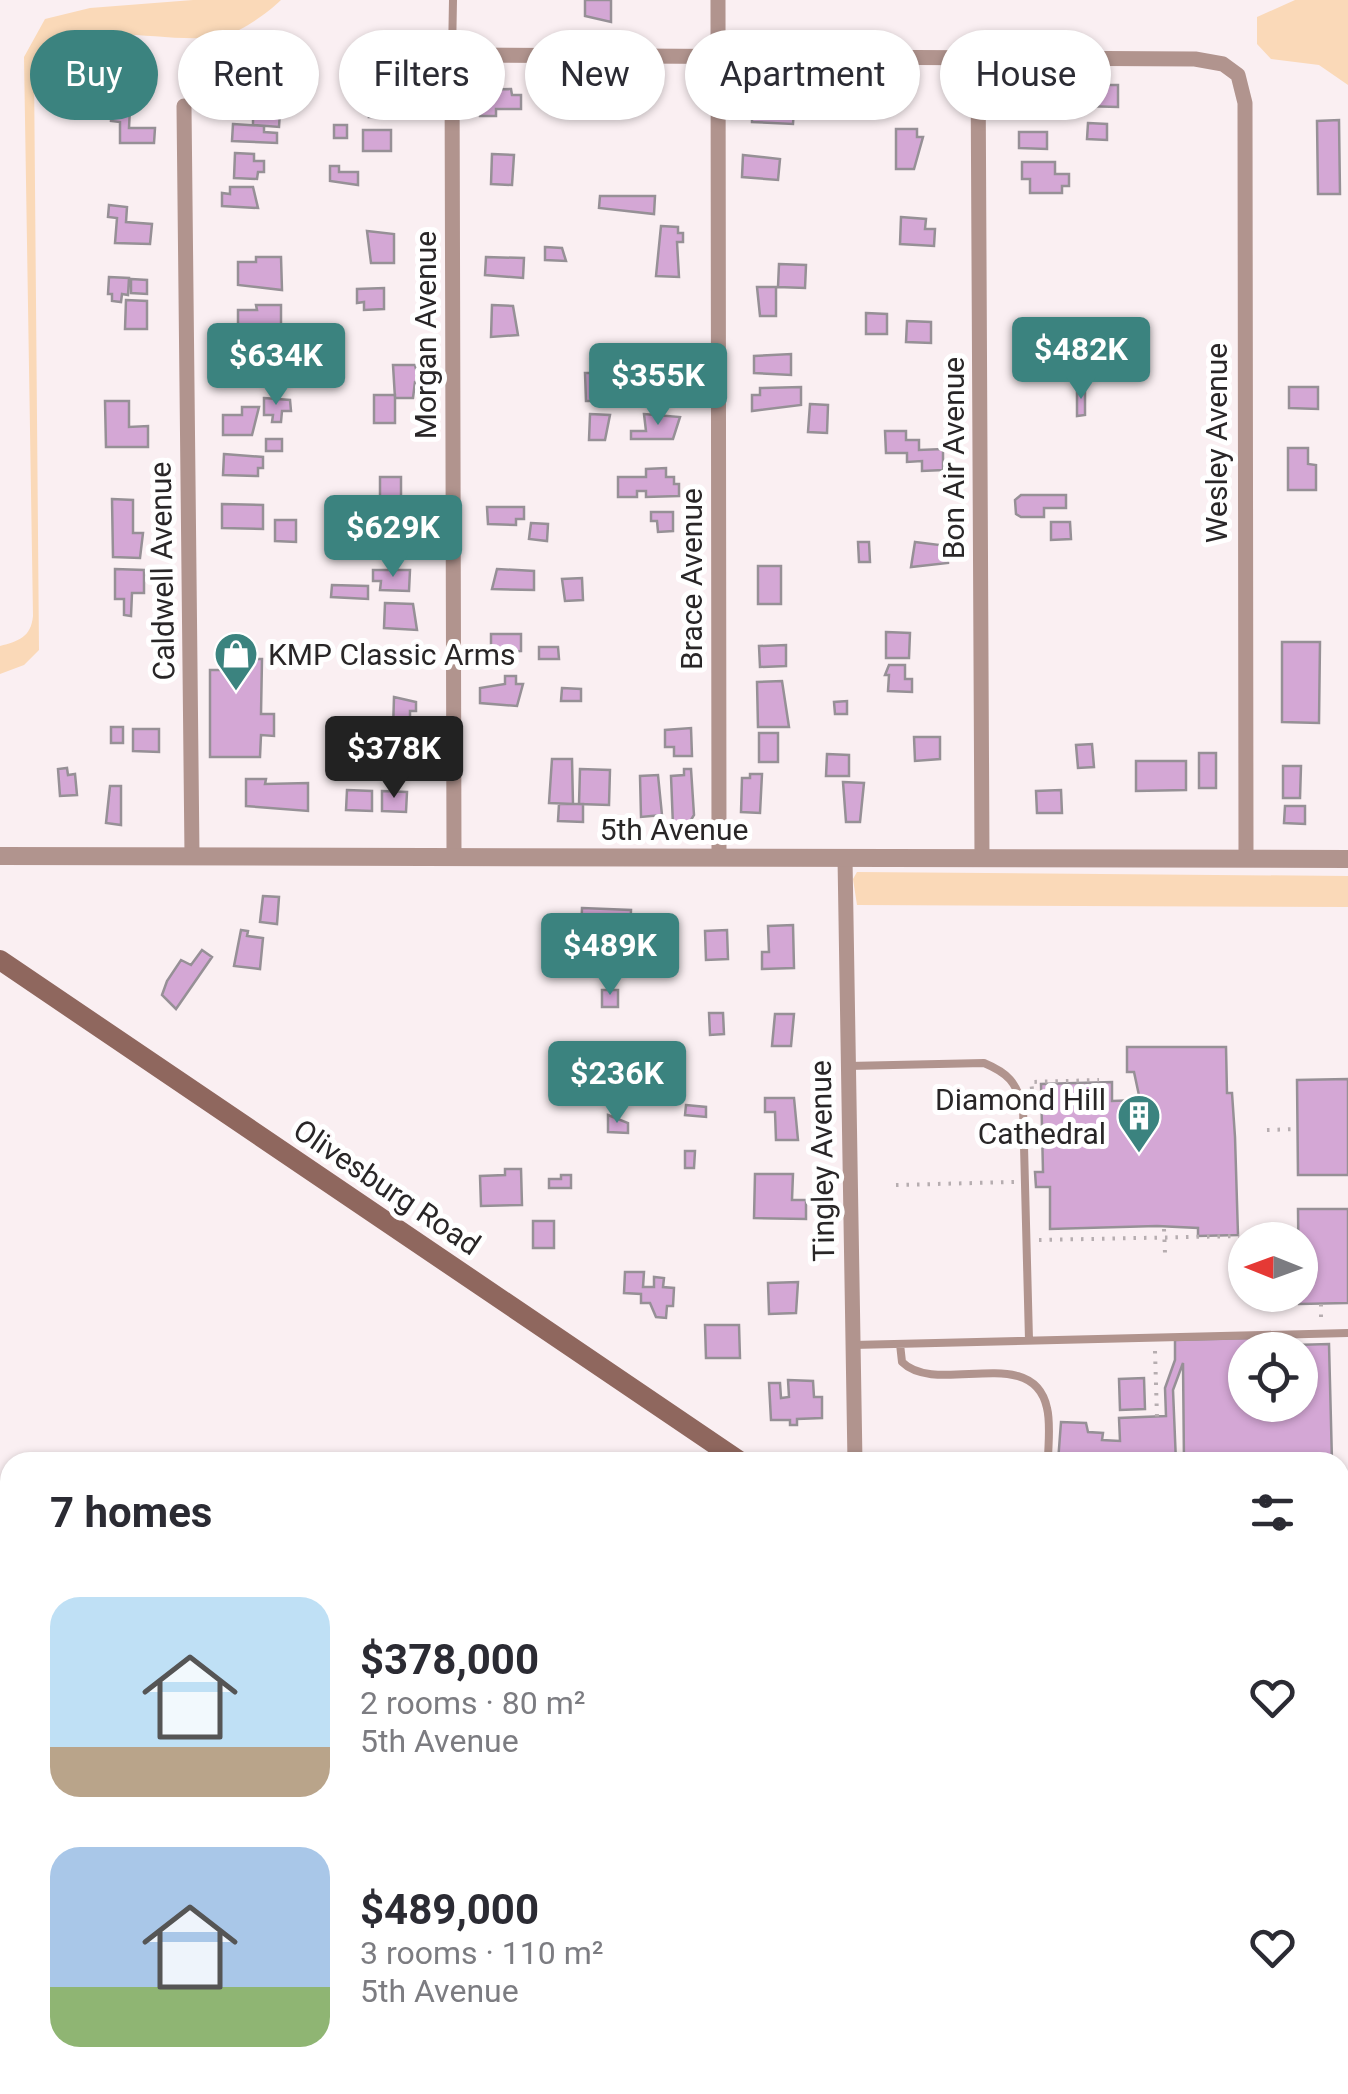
<!DOCTYPE html>
<meta charset="utf-8">
<style>
:root{--surface:#fff;--page:#f7f7f7;--text:#2b2b33;--muted:#7c7c81;--accent:#3b837f}
body{margin:0;font-family:Roboto,sans-serif;background:var(--page);color:var(--text);height:100vh;display:flex;flex-direction:column;font-size:38px;white-space:nowrap}
*{box-sizing:border-box;margin:0}
p{font-size:32px;color:var(--muted)}
.icon{flex:none;width:55px;height:55px;fill:none;stroke:currentColor;stroke-width:2;stroke-linecap:round;stroke-linejoin:round}
.map{position:relative;flex:1;overflow:hidden}
.side{position:absolute;left:0px;top:1452px;width:1350px;height:642px;display:flex;flex-direction:column;background:var(--surface);border-radius:30px 30px 0 0;box-shadow:0 2px 8px #0004}
.side>*{flex:none}
.hud{position:absolute;left:30px;top:30px;width:1290px;height:90px;display:flex;gap:20px}
.needle{width:65px;rotate:271deg}
.tools{position:absolute;left:1228px;top:1222px;display:grid;gap:20px}
.tools a{display:grid;place-items:center;width:90px;height:90px;border-radius:50%;background:var(--surface);box-shadow:0 2px 8px #0004;font-size:50px}
.price{position:absolute;translate:-50% -85px;padding:0 22px;border-radius:10px;background:var(--accent);color:#fff;font-size:32px;line-height:65px;filter:drop-shadow(0 2px 5px #0008)}
.price::after{content:'';position:absolute;left:50%;top:60px;width:30px;height:22px;margin-left:-15px;background:inherit;clip-path:polygon(0 0,100% 0,50% 100%)}
.price.current{background:#222;color:#fff}
ul{padding:0;list-style:none}
li{display:flex;align-items:center;gap:30px;height:250px;padding:0 50px}
li span{display:grid;place-items:center;flex:none;width:280px;height:200px;border-radius:30px;color:#555}
li>.icon{margin-inline-start:auto}
span .icon{width:120px;height:120px;fill:#fffc;stroke-width:1}
li b{font-size:42px}
h2{display:flex;justify-content:space-between;align-items:center;height:120px;padding:0 50px;font-size:42px}
.chip{padding:0 35px;border-radius:45px;background:var(--surface);box-shadow:0 2px 8px #0004;font-size:35px;line-height:90px}
.chip.current{background:var(--accent);color:#fff}
.map>svg:first-child{display:block}
.green{fill:#fad9b8}
.building{fill:#d4a7d5;stroke:#969096;stroke-width:2.5;fill-rule:evenodd}
.lines{fill:none;stroke-linecap:round;stroke-linejoin:round}
.path{stroke:#b6adb0;stroke-width:4;stroke-dasharray:2.5 8;stroke-linecap:butt}
.service{stroke:#b1948e;stroke-width:8}
.minor{stroke:#b1948e;stroke-width:15}
.tertiary{stroke:#b1948e;stroke-width:18}
.secondary{stroke:#8f675e;stroke-width:20}
.labels{text-anchor:middle;dominant-baseline:central;stroke-width:10;stroke-linejoin:round;paint-order:stroke}
.street-label{font-size:30px;fill:#292627;stroke:#fff}
.poi-label{font-size:30px;fill:#292627;stroke:#fff;text-anchor:start}
</style>
<div class="map">
<svg width="1348" height="2094" viewBox="0 0 1348 2094">
<rect width="100%" height="100%" fill="#faeff2"/>
<!-- green -->
<path class="green" d="M193,0h88c-12,12 -41,33 -58,36 -65,11 -143,-26 -189,33l5,581 -15,15 -24,9v-28c19,-5 31,-9 33,-30l-9,-559 21,-38 45,-11z
M1295,0h53v85l-29,-20 -48,-6 -14,-15v-27z
M857,872l491,4v31l-491,-2 -4,-26z"/>
<!-- building -->
<path class="building" d="M585,0h26v22l-26,-6z
M374,80l23,2v13h-6v22h-22z
M1082,85h36v22l-36,-1z
M511,89l1,6h9v14h-25v7h-16l-2,-26z
M793,95l9,1 -1,13h-7l-1,15 -41,-2v-9h-4l5,-16z
M112,107l18,1 -1,20h26l-1,15h-34v-21l-9,-1z
M253,110l27,1 -1,16 -26,-2z
M1339,120l1,74h-22l-1,-73z
M1088,123l19,1v16l-20,-1z
M233,124l31,2v6l13,1v10l-45,-2z
M334,125h13v13h-13z
M896,129h21v8h6l-9,32h-18z
M363,130h28v21h-28z
M1019,132h28v17l-28,-1z
M235,153l19,1v7h10v11h-6l-1,7 -23,-1z
M492,154l22,1 -2,30 -21,-1z
M743,155l37,4 -2,21 -36,-3z
M1022,162h33v12h14v12h-7v7h-32v-14h-8z
M330,166h9v6h19v13l-28,-4z
M230,187h23l5,21 -36,-2v-13l8,1z
M600,196h55l-1,18 -55,-6z
M109,205l18,2 -1,15 26,2 -2,20 -35,-1 2,-25 -9,-1z
M901,217l25,2 -1,10h10l-1,17 -34,-2z
M661,226l17,1v6h5v9h-6l2,35 -23,-1z
M367,231l27,3v29h-23z
M545,247l17,1 4,13 -21,-1z
M256,257h25l1,33 -44,-5v-23h18z
M486,257l38,1 -1,20 -38,-3z
M779,264l27,1 -1,23 -27,-1z
M109,277l20,1 -1,17 -6,-1 -1,8 -9,-1v-7h-4z
M131,279l16,1v14l-16,-1z
M757,287h19v29h-16z
M384,288v21l-20,1v-8l-7,1v-14z
M126,300l21,1v28h-22z
M256,305h25v32l-43,-4v-23h19z
M492,305l21,1 5,29 -27,2z
M866,313l21,1v20h-21z
M907,321l24,1v21l-25,-1z
M1057,350v20l-36,-1v-18z
M791,354v21l-37,-2v-17z
M622,363l16,1v29h-17z
M393,365h22l4,17h-4l-2,16h-18z
M585,373h19l3,4v9h-12v15h-9z
M801,387v18l-49,6v-16h8v-7z
M1289,387h29v22l-29,-1z
M1077,389h8v26l-8,1z
M374,395h21v28h-21z
M264,398l26,2 1,11h-9l-1,11h-9l1,-7h-9z
M105,401h24v26l19,-1v21h-42z
M810,404l18,1 -1,28 -19,-1z
M242,407h17l-7,28h-29v-20h19z
M590,414l20,1 -5,25h-16z
M644,414l36,3 -7,22h-42v-8h15z
M885,431h21v9h13v10l24,-1v21l-21,1v-10l-15,1v-9h-21z
M266,439h16v12h-16z
M1288,448h20v16l8,1v25h-28z
M224,454l39,3v11h-5v8l-35,-1z
M666,468v9h8v7h5v12l-33,1v-6h-9v6h-19v-20h28v-8z
M380,477h21v27h15v19l-40,3 -7,-20 17,-1 -1,-8h-5z
M1021,495h45v13h-22v9h-23l-5,-3 -1,-14z
M112,499l21,1v33h10l-3,25 -27,-1z
M222,504l41,1v24l-41,-1z
M487,507h37v12h-8v6l-28,-1z
M651,512h22v19l-15,1 -1,-11h-6z
M275,520h21v22l-21,-1z
M359,522v13l-32,-3v-8z
M1051,522h19l1,17 -20,1z
M531,523l17,1 -1,17 -18,-2z
M858,542h11l1,20h-11z
M915,542l33,4v17l-37,4z
M758,566h23v38h-23z
M115,569l29,1v23h-12l-1,23 -7,-1v-16h-9z
M497,569l37,2v19l-42,-1z
M373,570h37l-1,21 -29,-1 1,-9h-8z
M582,578l1,22 -18,1 -3,-22z
M332,585l36,1v13l-37,-2z
M385,603l28,1 4,26 -33,-2z
M886,632l24,1 -1,25h-23z
M491,634h30v17l-30,1z
M1282,642h38l-1,81 -37,-1z
M786,645v21l-26,1 -1,-21z
M539,647h19l1,12h-20z
M250,659h12l-1,55h13v22l-13,-1 -1,22h-50v-87h39z
M889,665h16v14h7v13l-24,-1 1,-16h-4z
M505,676h11v8h7l-6,22 -37,-3v-15l25,-4z
M782,681l7,46h-31l-1,-45z
M562,688l19,1v12h-20z
M394,697l22,5v9h-6v20l-17,-1z
M847,701v13h-12l-1,-12z
M111,727h12v16h-12z
M691,728l1,28h-18v-9h-9v-17z
M133,729h26v23l-26,-1z
M759,733h19v29h-19z
M914,737h26v22l-25,2z
M1092,744l2,23 -16,1 -2,-23z
M1199,753h17v35h-17z
M827,754l22,1v21h-23z
M552,759h20l1,45 -24,-1z
M1136,761h50v29l-50,1z
M1283,766h18l-1,32h-17z
M67,768l1,7 7,-1 2,21 -17,1 -2,-27z
M580,769l30,1 -1,35 -30,-1z
M684,769h7l3,46 -6,10 -15,1 -2,-50 13,-1z
M750,774h12l-2,39 -19,-1 1,-34h8z
M658,775l4,40 -21,2 -1,-41z
M246,779h20l-1,5 43,-1v28l-62,-5z
M843,782l21,1 -4,39h-14z
M110,786h11v39l-15,-2z
M347,790l25,1v20l-26,-1z
M1061,790l1,23h-25l-1,-22z
M382,791l25,1 -1,20 -24,-1z
M559,804h24v18l-25,-1z
M1285,806h20v18l-21,-1z
M263,896l16,1 -2,27 -17,-2z
M582,908l49,2 -1,26 -49,-1z
M793,925l1,43 -32,1v-17h7l-1,-26z
M241,930l7,1 -1,5 16,2 -3,31 -26,-3z
M727,930l1,29 -22,1 -1,-29z
M202,950l10,7 -36,52 -14,-14 5,-14 14,-21 10,5z
M602,990h16v17h-16z
M709,1013h14l1,21 -14,1z
M775,1014h19l-3,32h-19z
M1127,1047h99l1,46h5l3,44 3,98 -40,1v-8l-41,-2 -107,3v-42h-14l-1,-15h8l-2,-88 71,-2v19l28,-1 -6,-28h-7z
M1348,1079v96h-50l-1,-95z
M765,1098h29l4,42h-22l-1,-28h-10z
M686,1105l20,2v10l-21,-2z
M608,1115l20,8v10l-20,-1z
M685,1151h10l-1,17h-9z
M505,1169h16l1,36 -41,1 -1,-30 25,-1z
M755,1174h38l-1,26h14v19l-52,-1z
M561,1175h10v13h-22v-9h12z
M1298,1209h50v94l-49,1z
M533,1221h21v27h-21z
M625,1272h19l-1,15h11v-10l10,1 -1,9 11,1 -1,18h-6l-1,12 -10,-1 -6,-14h-9v-9l-17,-1z
M798,1282l-2,31 -27,1 -1,-31z
M705,1325h34l1,33h-34z
M1293,1337l1,8 35,-1 3,118h-148l-1,-99 -10,27 3,72h-118l3,-40 25,1 2,9 15,1 -1,7 18,1 -1,-23 47,-2 -1,-28 10,-28v-20zM1245,1350h55v55h-55z
M1144,1378l1,31 -25,1 -1,-31z
M788,1380l25,1 1,16h8v21l-25,1v6h-7v-5h-19l-2,-37h11l1,15 8,-1z
M1026,2085h83l18,7 -104,2z
M1174,2085h88l-3,9h-88z
M1305,2085h34l9,3v6h-46z"/>
<g class="lines">
<!-- path -->
<path class="path" d="M1032,1089l-1,-7 68,-2
M1267,1130l30,-1
M896,1185l118,-3
M1164,1229l1,24
M1039,1240l200,-4
M1321,1304v20
M1155,1351l2,66"/>
<!-- service -->
<path class="service" d="M452,55l1,-55
M848,1066l136,-3c24,10 32,19 39,44l6,233
M900,1344l2,18c35,35 131,-20 145,46 4,16 1,37 1,54
M853,1345l495,-12
M1340,1521h8
M0,1785l10,-3
M1340,2002l8,3
M203,2085l1,9
M493,2085l43,9"/>
<!-- minor -->
<path class="minor" d="M718,0l1,857
M978,58l4,800
M184,106l8,749
M454,855l-2,-800 743,4 28,5 15,11 7,28 1,756
M845,858l10,604"/>
<!-- tertiary -->
<path class="tertiary" d="M0,856l1348,3"/>
<!-- secondary -->
<path class="secondary" d="M0,960l741,502
M1340,1844l8,5"/>
</g>
<!-- icons -->
<defs>
<symbol id="shop-pin" viewBox="-11 -11 22 30"><path d="M0 17L-7.5 6A9.5 9.5 0 1 1 7.5 6Z" fill="#3b837f" stroke="#fff"/><path d="M-5-2.5h2.3a2.7 3.5 0 0 1 5.4 0H5L5.5 6h-11ZM-1.5-2.5h3a1.5 2.3 0 0 0-3 0Z" fill="#fff"/></symbol>
<symbol id="building-pin" viewBox="-11 -11 22 30"><path d="M0 17L-7.5 6A9.5 9.5 0 1 1 7.5 6Z" fill="#3b837f" stroke="#fff"/><path d="M-4-6H4V6H1V3H-1V6H-4ZM-2.5-4.3h1.7v1.8h-1.7ZM.8-4.3h1.7v1.8H.8ZM-2.5-1h1.7V.8h-1.7ZM.8-1h1.7V.8H.8Z" fill="#fff"/></symbol>
</defs>
<g fill-rule="evenodd">
<use href="#shop-pin" x="211" y="629" width="50" height="68"/>
<use href="#building-pin" x="1114" y="1091" width="50" height="68"/>
</g>
<g class="labels">
<!-- street labels -->
<g class="street-label">
<text transform="translate(425 335) rotate(-90)">Morgan Avenue</text>
<text transform="translate(1216 443) rotate(-90)">Wesley Avenue</text>
<text transform="translate(953 458) rotate(-90)">Bon Air Avenue</text>
<text transform="translate(162 571) rotate(-91)">Caldwell Avenue</text>
<text transform="translate(691 579) rotate(-90)">Brace Avenue</text>
<text x="674" y="829">5th Avenue</text>
<text transform="translate(822 1161) rotate(-91)">Tingley Avenue</text>
<text transform="translate(387 1187) rotate(34)">Olivesburg Road</text>
</g>
<!-- poi labels -->
<g class="poi-label">
<text x="268" y="654">KMP Classic Arms</text>
<text x="1106" y="1099" text-anchor="end">Diamond Hill<tspan x="1106" dy="34">Cathedral</tspan></text>
</g>
</g>
</svg>
<div class="tools">
<a><svg class="needle" viewBox="-14 -14 28 28"><path d="M0-13l5 13h-10z" fill="#e53935"/><path d="M0 13l5-13h-10z" fill="#7c7c81"/></svg></a>
<a><svg class="icon" aria-label="locate" viewBox="0 0 24 24"><circle cx="12" cy="12" r="6"/><path d="M12 2v4M12 18v4M2 12h4M18 12h4"/></svg></a>
</div>
<b class="price" style="left:1081px;top:402px">$482K</b>
<b class="price" style="left:276px;top:408px">$634K</b>
<b class="price" style="left:658px;top:428px">$355K</b>
<b class="price" style="left:393px;top:580px">$629K</b>
<b class="price current" style="left:394px;top:801px">$378K</b>
<b class="price" style="left:610px;top:998px">$489K</b>
<b class="price" style="left:617px;top:1126px">$236K</b>
<div class="hud">
<a class="chip current">Buy</a>
<a class="chip">Rent</a>
<a class="chip">Filters</a>
<a class="chip">New</a>
<a class="chip">Apartment</a>
<a class="chip">House</a>
</div>
<section class="side">
<h2>7 homes<svg class="icon" aria-label="filters" viewBox="0 0 24 24"><path d="M4 7h16M4 17h16"/><circle cx="9" cy="7" r="2"/><circle cx="15" cy="17" r="2"/></svg></h2>
<ul>
<li><span style="background:linear-gradient(#bfe0f5 75%,#b9a48a 0)"><svg class="icon" aria-label="home" viewBox="0 0 24 24"><path d="M3 11l9-7 9 7M6 9v11h12V9"/></svg></span><div><b>$378,000</b><p>2 rooms · 80 m²</p><p>5th Avenue</p></div><svg class="icon" aria-label="heart" viewBox="0 0 24 24"><path d="M12 20l-8-8c-3-5 5-10 8-4 3-6 11-1 8 4z"/></svg></li>
<li><span style="background:linear-gradient(#a9c7e8 70%,#8fb573 0)"><svg class="icon" aria-label="home" viewBox="0 0 24 24"><path d="M3 11l9-7 9 7M6 9v11h12V9"/></svg></span><div><b>$489,000</b><p>3 rooms · 110 m²</p><p>5th Avenue</p></div><svg class="icon" aria-label="heart" viewBox="0 0 24 24"><path d="M12 20l-8-8c-3-5 5-10 8-4 3-6 11-1 8 4z"/></svg></li>
</ul>
</section>
</div>
